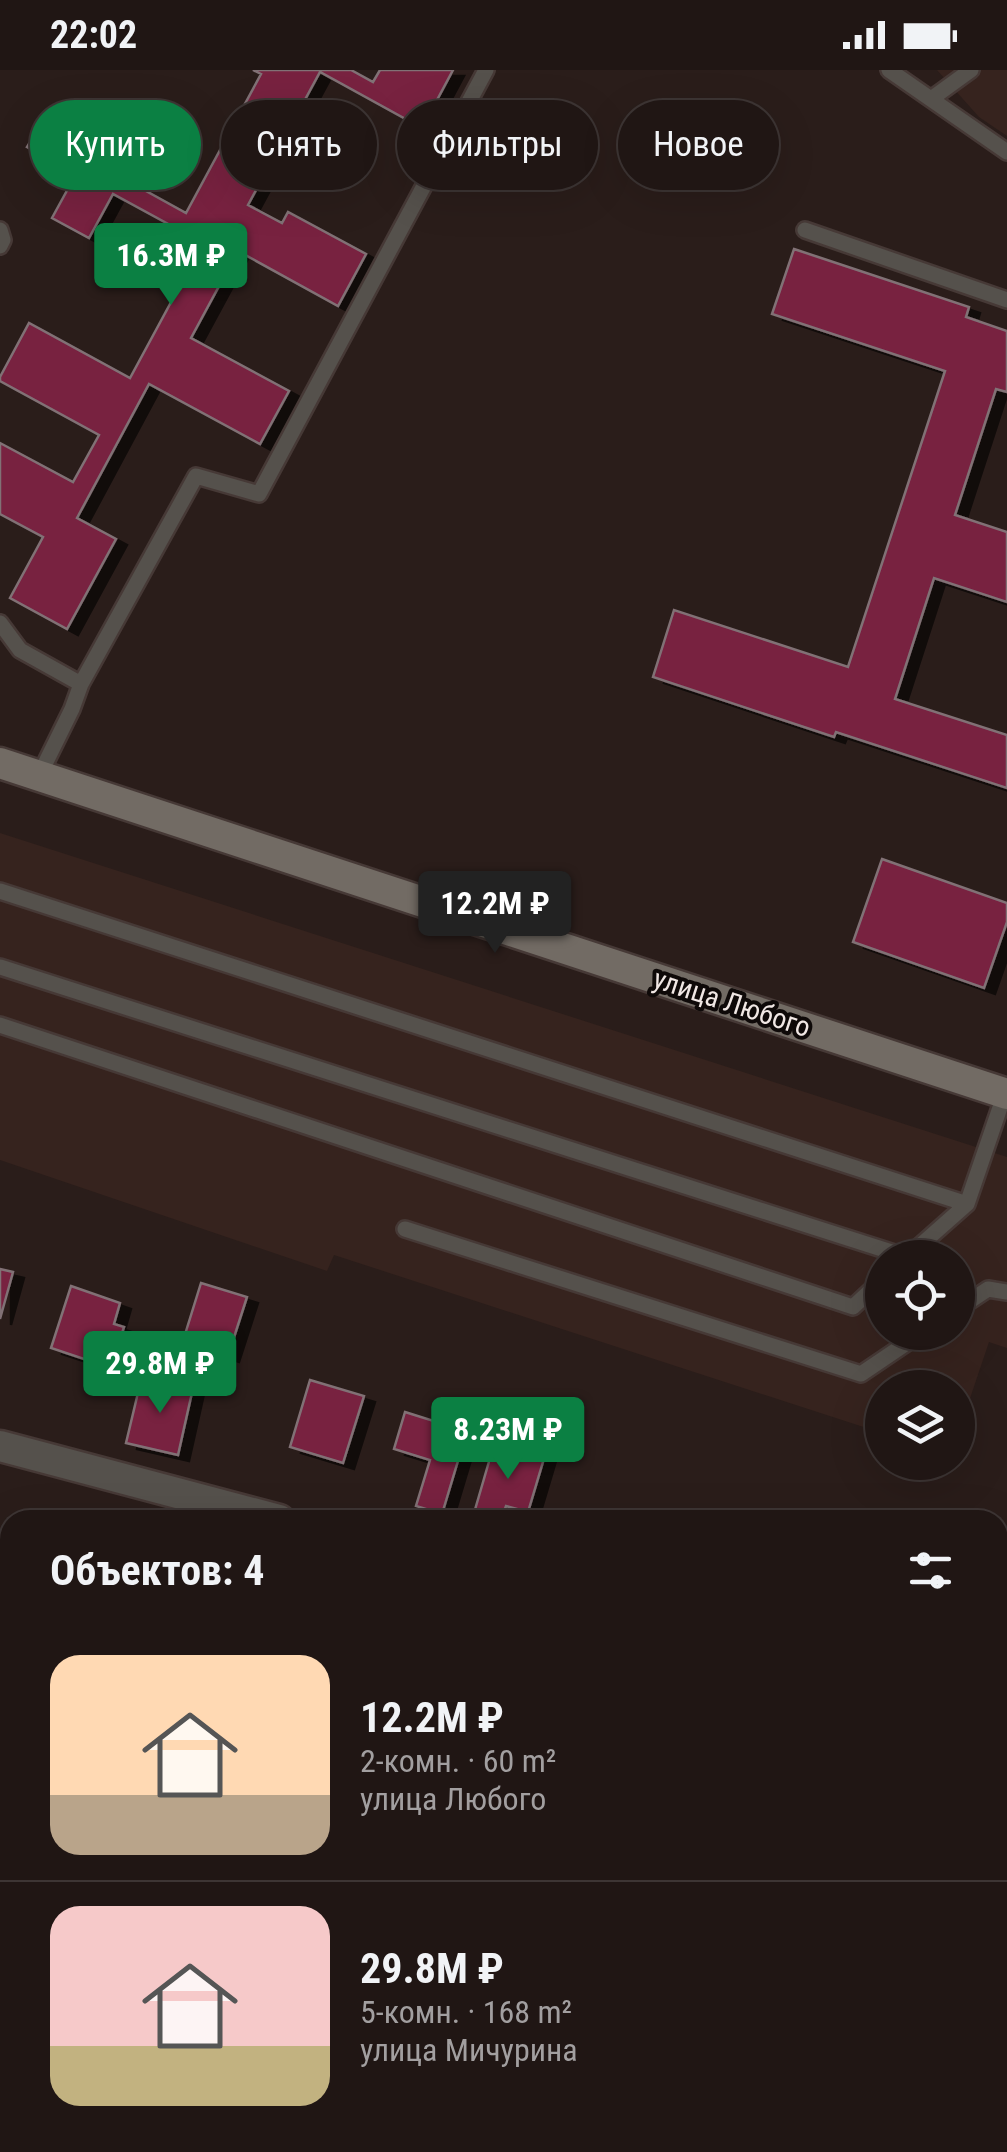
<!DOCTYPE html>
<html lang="ru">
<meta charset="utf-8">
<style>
:root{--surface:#201614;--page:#281f1d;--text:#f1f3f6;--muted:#a29fa0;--line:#3d3534;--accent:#0b8043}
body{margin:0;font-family:"Roboto Condensed",sans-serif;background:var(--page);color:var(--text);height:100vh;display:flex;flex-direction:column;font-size:38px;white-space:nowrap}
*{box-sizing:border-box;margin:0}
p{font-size:32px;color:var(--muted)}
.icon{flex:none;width:55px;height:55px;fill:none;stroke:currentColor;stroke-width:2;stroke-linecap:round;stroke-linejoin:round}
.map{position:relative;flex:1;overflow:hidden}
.details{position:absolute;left:0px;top:1440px;width:1008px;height:642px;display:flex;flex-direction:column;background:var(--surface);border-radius:30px 30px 0 0;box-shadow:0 10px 40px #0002,0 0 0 2px var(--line)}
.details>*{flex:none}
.hud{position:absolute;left:30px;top:30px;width:948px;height:90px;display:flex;gap:20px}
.buttons{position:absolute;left:865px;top:1170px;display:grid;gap:20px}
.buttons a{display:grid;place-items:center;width:110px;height:110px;border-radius:50%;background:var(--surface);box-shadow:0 10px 40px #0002,0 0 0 2px var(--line);font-size:50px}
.price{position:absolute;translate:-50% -85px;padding:0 22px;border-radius:10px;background:var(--accent);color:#fff;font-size:32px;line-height:65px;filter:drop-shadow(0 2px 5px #0008)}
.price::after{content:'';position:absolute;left:50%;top:60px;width:30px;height:22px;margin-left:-15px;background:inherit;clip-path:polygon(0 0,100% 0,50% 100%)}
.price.active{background:#222;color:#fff}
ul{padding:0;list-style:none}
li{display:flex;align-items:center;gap:30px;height:250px;padding:0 50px}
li+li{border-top:2px solid var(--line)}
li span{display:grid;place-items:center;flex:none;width:280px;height:200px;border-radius:30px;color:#555}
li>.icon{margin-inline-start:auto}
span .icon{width:120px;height:120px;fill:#fffc;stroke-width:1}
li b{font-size:42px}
h2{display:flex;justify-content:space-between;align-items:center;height:120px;padding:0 50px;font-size:42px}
.chip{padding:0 35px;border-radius:45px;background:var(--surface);box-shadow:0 10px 40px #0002,0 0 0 2px var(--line);font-size:35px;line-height:90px}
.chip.active{background:var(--accent);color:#fff}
.status{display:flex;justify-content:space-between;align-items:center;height:70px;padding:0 50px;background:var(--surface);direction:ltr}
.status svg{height:28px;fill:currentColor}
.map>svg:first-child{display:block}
.built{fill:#36231e;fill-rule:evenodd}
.forest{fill:#5d5721}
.building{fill:#782041;stroke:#817175;stroke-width:2.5;filter:url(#shadow)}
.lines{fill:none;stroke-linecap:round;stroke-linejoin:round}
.lane-casing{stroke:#463936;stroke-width:20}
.street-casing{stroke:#463936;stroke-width:35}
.secondary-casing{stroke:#463936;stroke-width:35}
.path{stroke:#695d5a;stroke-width:6;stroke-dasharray:5 5;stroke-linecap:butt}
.lane{stroke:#55514c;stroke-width:15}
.street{stroke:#55514c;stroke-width:30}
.secondary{stroke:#726b64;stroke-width:30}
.labels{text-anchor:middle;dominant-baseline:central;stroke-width:8;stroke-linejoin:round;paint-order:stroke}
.street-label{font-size:28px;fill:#f0e7e4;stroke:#0e0908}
</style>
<div class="status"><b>22:02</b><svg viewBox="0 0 49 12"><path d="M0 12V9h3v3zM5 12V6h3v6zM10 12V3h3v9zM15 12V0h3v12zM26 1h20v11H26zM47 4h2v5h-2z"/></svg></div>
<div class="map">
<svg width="1007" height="2082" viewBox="0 0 1007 2082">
<defs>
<filter id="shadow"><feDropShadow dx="11" dy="6" stdDeviation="0" flood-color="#0009"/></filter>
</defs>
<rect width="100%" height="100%" fill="#2a1d1a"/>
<!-- built -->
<path class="built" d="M937,0h70v66l-28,-19z
M0,763l1007,324v191l-18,-6 -31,92v-46h-76v45l-548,-178 -7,16 -327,-111zM882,1188h76v74h-76z"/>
<!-- forest -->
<path class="forest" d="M0,1952l10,3v117h387l31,10h-428z"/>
<!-- building -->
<path class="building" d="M253,0h98l22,12 7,-12h73l-31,58 -102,-56 -72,133 34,18 6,-11 78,42 -28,52 -100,-55 -47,87 98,53 -29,53 -111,-60 -72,134 39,21 -49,90 -57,-31 33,-61 -43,-23v-71l73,39 26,-47 -99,-54v-4l29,-54 101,55 73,-135 -90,-49 -24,44 -37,-20 24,-44 -49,-27 24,-39 47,25 -14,25 10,5 27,-48 42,23 -26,48 49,27 75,-139z
M794,179l175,58 -3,10 41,14v61l-11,-3 -41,126 52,17v70l-73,-24 -39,121 112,36v53l-171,-56 -2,5 -181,-60 21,-67 174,57 97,-296 -173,-57z
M882,789l125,44v19l-23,66 -131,-46z
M0,1199l13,3 -13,47z
M201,1213l46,14 -19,59 -45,-15z
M71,1216l49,17 -6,21 10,3 -13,41 -60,-20z
M142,1306l51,12 -15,67 -52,-12z
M310,1310l54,16 -21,67 -53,-16z
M405,1342l38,12 2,-7 24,7 -27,90 -26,-8 14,-46 -36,-11z
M495,1371l50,14 -17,57 -22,-6 -5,14h-29z
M998,1471l9,3v57l-9,-3z
M1001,1593l6,1v39l-9,-2z
M0,1643l10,3 -8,36h-2z
M920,2072h74l-3,10h-74z"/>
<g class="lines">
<defs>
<path id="lane" d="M889,0l118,82
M931,29l40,-29
M0,160l3,10 -3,6
M805,160l202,70
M0,553l20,27 61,34 -9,25 -32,65
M81,614l115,-208 63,18 227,-424
M0,821l967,313
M0,897l907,290
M0,955l853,282 29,-27
M405,1159l456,145 62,-42
M906,1188l61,-54 38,-111
M958,1239l30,-20 19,3
M867,2082l2,-10"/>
<path id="street" d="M0,1376l279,74
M998,1641l9,2"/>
<path id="secondary" d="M0,693l1007,331
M0,1907l10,3
M597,2072l34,10"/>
</defs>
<!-- lane casing -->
<use href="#lane" class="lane-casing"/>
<!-- street casing -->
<use href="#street" class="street-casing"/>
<!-- secondary casing -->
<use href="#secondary" class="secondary-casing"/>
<!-- path -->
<path class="path" d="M516,2072l35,10"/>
<!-- lane -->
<use href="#lane" class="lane"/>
<!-- street -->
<use href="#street" class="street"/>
<!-- secondary -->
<use href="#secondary" class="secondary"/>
</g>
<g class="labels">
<!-- street labels -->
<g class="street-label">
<text transform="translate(732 933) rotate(18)">улица Любого</text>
</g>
</g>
</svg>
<div class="buttons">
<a><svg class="icon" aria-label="locate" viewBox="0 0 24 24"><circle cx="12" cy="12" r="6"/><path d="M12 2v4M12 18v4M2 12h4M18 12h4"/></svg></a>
<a><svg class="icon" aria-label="layers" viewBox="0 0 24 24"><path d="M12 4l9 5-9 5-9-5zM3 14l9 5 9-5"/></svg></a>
</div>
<b class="price" style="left:171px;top:238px">16.3M ₽</b>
<b class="price active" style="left:495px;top:886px">12.2M ₽</b>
<b class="price" style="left:160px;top:1346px">29.8M ₽</b>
<b class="price" style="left:508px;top:1412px">8.23M ₽</b>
<div class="hud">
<a class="chip active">Купить</a>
<a class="chip">Снять</a>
<a class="chip">Фильтры</a>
<a class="chip">Новое</a>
</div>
<section class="details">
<h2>Объектов: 4<svg class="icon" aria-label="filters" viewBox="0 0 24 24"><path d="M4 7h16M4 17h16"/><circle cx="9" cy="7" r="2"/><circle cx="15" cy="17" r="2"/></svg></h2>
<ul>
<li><span style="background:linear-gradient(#ffd9b3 70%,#b9a48a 0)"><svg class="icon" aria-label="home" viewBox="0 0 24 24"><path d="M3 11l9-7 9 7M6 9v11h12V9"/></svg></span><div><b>12.2M ₽</b><p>2-комн. · 60 m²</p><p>улица Любого</p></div></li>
<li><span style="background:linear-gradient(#f6c9c9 70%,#c2b280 0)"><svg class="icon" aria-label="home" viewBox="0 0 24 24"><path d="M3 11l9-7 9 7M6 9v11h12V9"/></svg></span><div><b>29.8M ₽</b><p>5-комн. · 168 m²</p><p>улица Мичурина</p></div></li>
</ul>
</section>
</div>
